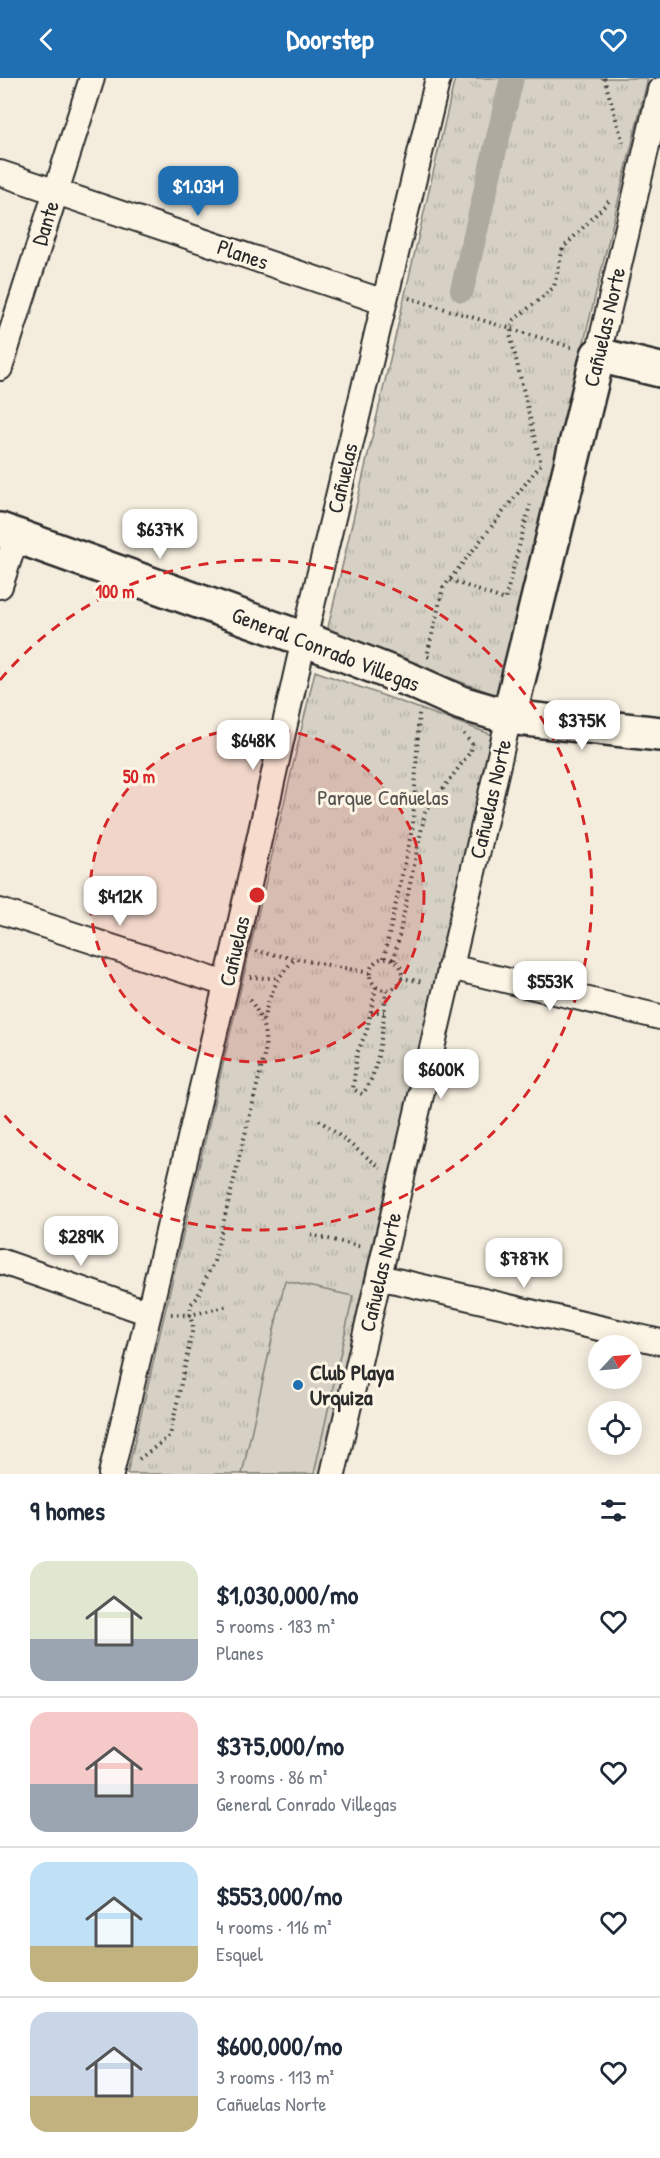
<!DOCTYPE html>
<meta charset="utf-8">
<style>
:root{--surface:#fff;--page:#f2f2f3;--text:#1f2937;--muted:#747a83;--line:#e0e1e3;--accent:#1f6fb2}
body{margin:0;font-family:"Patrick Hand",sans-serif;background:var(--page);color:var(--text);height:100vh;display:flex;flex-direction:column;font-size:22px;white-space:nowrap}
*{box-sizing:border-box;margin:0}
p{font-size:20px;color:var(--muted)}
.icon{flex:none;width:33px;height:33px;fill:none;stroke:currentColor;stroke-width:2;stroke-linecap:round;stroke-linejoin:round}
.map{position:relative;height:1396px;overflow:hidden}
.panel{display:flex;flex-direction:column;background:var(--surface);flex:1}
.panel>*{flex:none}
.needle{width:39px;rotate:64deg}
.fabs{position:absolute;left:588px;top:1257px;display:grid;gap:12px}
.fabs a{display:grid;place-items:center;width:54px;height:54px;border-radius:50%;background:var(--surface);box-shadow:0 3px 15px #0003;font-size:30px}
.price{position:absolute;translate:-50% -51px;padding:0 14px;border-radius:12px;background:#fff;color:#222;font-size:20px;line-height:39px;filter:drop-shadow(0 2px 3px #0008)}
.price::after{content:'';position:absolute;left:50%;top:36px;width:18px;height:14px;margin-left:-9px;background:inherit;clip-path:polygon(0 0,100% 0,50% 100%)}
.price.selected{background:var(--accent);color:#fff}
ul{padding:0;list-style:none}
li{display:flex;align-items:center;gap:18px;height:150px;padding:0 30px}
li+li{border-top:2px solid var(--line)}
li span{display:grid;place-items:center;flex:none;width:168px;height:120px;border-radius:18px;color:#555}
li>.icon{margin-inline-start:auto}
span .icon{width:72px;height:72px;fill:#fffc;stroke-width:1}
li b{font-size:26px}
h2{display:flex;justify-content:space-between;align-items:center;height:72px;padding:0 30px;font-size:26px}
header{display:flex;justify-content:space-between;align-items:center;height:78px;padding:0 30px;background:var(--accent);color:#fff;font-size:27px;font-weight:700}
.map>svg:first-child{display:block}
.park{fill:url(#park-tufts);stroke:#807e78;stroke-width:1.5}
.pitch{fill:#d6d1c4;stroke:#807e78;stroke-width:1.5}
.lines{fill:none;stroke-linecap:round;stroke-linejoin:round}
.canal{stroke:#afaaa0;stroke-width:24}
.street-casing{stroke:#2b2b2b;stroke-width:28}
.secondary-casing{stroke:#2b2b2b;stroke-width:38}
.path{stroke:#2b2b2b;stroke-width:4;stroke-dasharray:1.5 4.5;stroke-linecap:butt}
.street{stroke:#fcf5e5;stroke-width:24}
.secondary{stroke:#fcf5e5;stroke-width:33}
.ring{fill:none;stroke:#d62828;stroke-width:3;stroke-dasharray:10 8}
.poi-dot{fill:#1f6fb2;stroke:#fcf5e5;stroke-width:2}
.labels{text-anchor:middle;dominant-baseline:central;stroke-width:6;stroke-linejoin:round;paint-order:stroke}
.street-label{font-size:22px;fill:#2b2b2b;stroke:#fcf5e5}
.park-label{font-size:22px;fill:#565451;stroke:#fcf5e5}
.poi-label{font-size:22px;font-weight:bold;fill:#2b2b2b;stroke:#fcf5e5;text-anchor:start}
.centre{fill:#d62828;stroke:#fcf5e5;stroke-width:3}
.ring-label{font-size:18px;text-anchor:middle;font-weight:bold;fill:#d62828;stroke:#fcf5e5;stroke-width:6;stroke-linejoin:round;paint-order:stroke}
</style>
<header><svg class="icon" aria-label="back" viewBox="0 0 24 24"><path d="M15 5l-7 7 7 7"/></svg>Doorstep<svg class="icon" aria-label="heart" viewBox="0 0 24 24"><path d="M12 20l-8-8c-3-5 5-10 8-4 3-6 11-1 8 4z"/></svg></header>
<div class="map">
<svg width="660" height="1396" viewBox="0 0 660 1396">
<defs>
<pattern id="park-tufts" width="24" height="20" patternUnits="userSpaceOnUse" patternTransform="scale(1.5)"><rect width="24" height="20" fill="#d6d1c4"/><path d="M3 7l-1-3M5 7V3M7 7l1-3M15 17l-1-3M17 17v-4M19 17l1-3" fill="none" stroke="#b8b4a9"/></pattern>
</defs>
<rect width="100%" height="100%" fill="#f4edde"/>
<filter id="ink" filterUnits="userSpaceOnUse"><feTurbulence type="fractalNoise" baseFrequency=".0167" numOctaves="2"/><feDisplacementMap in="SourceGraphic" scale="12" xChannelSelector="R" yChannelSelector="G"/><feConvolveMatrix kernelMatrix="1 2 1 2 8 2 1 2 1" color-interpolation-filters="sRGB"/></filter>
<g filter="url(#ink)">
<!-- park -->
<path class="park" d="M455,0h193l-86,355 -58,265 -177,-66z
M315,593l181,65 -125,514 -50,224h-194z"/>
<!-- pitch -->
<path class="pitch" d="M285,1203l68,15 -39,178h-72z"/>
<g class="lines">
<!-- canal -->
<path class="canal" d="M462,212l50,-212"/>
<defs>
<path id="street" d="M0,95l384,129
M598,277l62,-265
M0,290l92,-290
M0,508l17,-51
M0,833l226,73
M450,889l210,50
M0,1183l149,52
M379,1199l281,65
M111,1396l124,-527 69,-308 134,-561
M333,1396l176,-757"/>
<path id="secondary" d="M0,452l304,109 108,42 49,22 48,14 151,17
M509,639l89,-362 62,15"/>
</defs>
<!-- street casing -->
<use href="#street" class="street-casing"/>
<!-- secondary casing -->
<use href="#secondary" class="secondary-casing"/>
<!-- path -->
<path class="path" d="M604,0l19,65
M409,220l165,50
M450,502l55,20 25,-95
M429,579l-2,-1 16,-68 98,-124 -31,-130 4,-14 40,-33 9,-39 48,-49
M256,873l114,22
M370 896a16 16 0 1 1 32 0a16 16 0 1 1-32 0Z
M384,880l29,-133 6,-112
M394,882l31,-147 46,-62 1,-7 -9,-11
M250,899l17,1 12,-1
M401,900l23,4
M376,909l-9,43 -10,23 -4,36 9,5c18,-17 22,-78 24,-104
M371,934h13
M263,942c7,-25 13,-43 32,-61
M319,1042l62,48
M311,1157l52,12
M171,1236l19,1 38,-9
M139,1381l31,-23 23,-109 -3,-12 1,-11 6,-6 17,-37 51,-208c2,-23 -4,-39 -18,-57"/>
<!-- street -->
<use href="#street" class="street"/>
<!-- secondary -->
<use href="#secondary" class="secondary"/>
</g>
</g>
<!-- distance rings -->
<circle cx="257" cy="817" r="167" fill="#d62828" fill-opacity=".12"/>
<g class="ring">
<circle cx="257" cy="817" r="167"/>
<path d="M0 602A335 335 0 1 1 0 1032"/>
</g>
<!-- markers -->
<circle class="poi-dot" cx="298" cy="1307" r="6"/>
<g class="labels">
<!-- street labels -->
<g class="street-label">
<text transform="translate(45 145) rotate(-73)">Dante</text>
<text transform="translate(243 176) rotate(19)">Planes</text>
<text transform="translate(604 249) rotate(-77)">Cañuelas Norte</text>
<text transform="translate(342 400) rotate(-77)">Cañuelas</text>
<text transform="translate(326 571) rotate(21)">General Conrado Villegas</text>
<text transform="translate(490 721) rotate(-77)">Cañuelas Norte</text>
<text transform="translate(234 873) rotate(-77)">Cañuelas</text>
<text transform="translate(380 1194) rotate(-77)">Cañuelas Norte</text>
</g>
<!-- park labels -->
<g class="park-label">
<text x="383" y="719">Parque Cañuelas</text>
</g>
<!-- poi labels -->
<g class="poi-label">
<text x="310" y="1294">Club Playa<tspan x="310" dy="25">Urquiza</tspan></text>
</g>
</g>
<circle cx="257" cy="817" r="9" class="centre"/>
<g class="ring-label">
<text x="115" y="520">100 m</text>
<text x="139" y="705">50 m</text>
</g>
</svg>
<div class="fabs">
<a><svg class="needle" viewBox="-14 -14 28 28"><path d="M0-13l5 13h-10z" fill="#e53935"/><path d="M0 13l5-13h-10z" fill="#747a83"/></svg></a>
<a><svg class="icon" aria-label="locate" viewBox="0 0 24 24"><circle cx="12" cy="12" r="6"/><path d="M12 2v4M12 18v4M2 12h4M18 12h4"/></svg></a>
</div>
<b class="price selected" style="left:198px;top:139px">$1.03M</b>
<b class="price" style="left:160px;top:482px">$637K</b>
<b class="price" style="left:582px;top:673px">$375K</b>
<b class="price" style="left:253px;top:693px">$648K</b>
<b class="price" style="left:120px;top:849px">$412K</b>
<b class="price" style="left:550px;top:934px">$553K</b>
<b class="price" style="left:441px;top:1022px">$600K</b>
<b class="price" style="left:81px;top:1189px">$289K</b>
<b class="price" style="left:524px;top:1211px">$787K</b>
</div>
<section class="panel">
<h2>9 homes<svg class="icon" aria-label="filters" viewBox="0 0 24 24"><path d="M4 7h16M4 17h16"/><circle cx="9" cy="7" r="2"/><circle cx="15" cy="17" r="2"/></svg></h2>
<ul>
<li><span style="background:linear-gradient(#dfe7d0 65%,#9aa5b1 0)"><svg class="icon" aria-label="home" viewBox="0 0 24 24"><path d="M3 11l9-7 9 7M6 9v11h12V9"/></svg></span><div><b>$1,030,000/mo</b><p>5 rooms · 183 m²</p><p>Planes</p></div><svg class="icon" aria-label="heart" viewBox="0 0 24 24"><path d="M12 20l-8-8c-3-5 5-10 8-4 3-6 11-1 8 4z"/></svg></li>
<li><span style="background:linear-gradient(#f6c9c9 60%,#9aa5b1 0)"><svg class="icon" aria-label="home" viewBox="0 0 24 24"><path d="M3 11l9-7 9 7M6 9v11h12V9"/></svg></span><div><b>$375,000/mo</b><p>3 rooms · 86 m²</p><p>General Conrado Villegas</p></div><svg class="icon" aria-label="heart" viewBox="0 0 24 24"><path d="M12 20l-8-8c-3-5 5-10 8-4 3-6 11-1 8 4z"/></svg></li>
<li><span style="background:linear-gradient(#bfe0f5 70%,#c2b280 0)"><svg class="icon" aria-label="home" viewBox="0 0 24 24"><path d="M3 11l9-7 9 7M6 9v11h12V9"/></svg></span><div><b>$553,000/mo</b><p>4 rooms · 116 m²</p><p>Esquel</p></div><svg class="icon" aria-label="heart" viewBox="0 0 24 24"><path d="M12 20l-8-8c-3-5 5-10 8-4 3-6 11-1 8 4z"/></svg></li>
<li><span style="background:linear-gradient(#c9d6e8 70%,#c2b280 0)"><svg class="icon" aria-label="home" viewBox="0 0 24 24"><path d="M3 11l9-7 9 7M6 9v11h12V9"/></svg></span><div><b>$600,000/mo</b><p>3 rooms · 113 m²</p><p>Cañuelas Norte</p></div><svg class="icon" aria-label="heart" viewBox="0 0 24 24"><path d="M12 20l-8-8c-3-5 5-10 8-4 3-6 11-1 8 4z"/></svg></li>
</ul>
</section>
